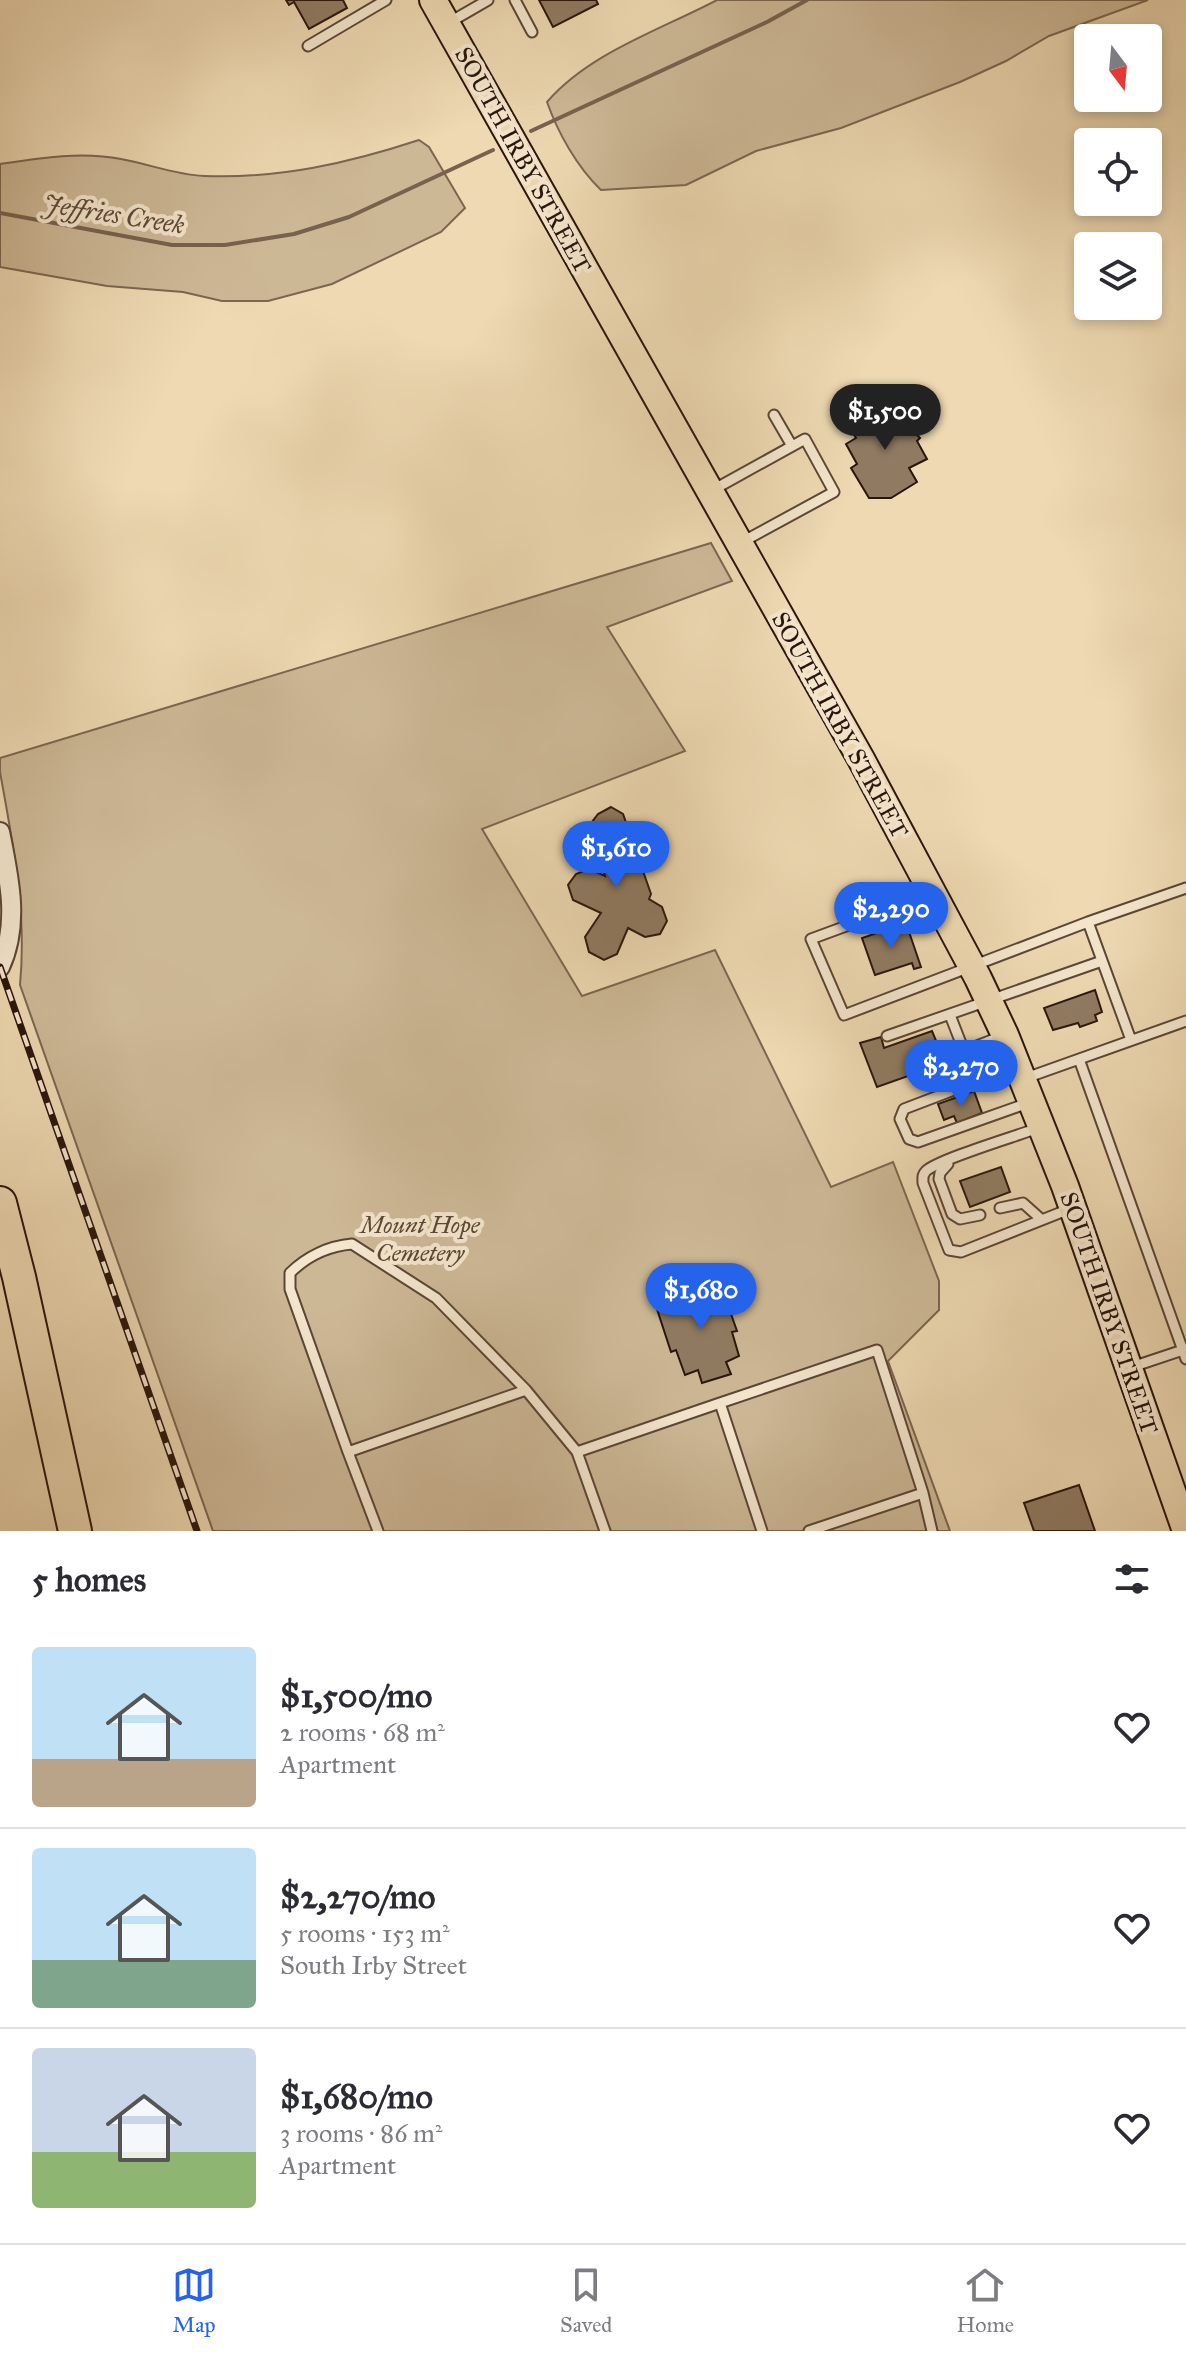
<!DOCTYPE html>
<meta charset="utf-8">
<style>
:root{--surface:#fff;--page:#f2f2f3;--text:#2b2b33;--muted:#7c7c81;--line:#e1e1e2;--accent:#2563eb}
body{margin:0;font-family:"IM FELL Great Primer",serif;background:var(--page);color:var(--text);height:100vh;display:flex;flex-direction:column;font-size:30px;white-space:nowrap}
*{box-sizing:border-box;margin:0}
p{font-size:26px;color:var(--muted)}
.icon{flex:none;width:44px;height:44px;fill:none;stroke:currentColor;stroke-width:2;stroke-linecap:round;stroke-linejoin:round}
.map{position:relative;height:1531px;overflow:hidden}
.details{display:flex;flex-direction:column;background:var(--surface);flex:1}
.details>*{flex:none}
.needle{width:52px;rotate:164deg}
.tools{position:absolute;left:1074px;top:24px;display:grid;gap:16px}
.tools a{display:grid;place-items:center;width:88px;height:88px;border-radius:8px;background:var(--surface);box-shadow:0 4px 12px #0003;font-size:40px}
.price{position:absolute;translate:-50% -68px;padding:0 18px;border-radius:28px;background:var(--accent);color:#fff;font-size:26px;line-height:52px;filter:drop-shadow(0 2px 4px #0008)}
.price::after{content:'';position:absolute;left:50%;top:48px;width:24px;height:18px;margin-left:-12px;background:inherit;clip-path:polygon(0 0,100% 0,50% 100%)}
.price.on{background:#222;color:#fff}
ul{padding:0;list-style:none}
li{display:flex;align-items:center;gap:24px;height:200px;padding:0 32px}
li+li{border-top:2px solid var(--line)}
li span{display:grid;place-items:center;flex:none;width:224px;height:160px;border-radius:8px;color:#555}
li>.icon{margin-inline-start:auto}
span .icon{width:96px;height:96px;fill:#fffc;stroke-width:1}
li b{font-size:34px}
h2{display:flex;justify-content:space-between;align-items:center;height:96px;padding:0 32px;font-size:34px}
.menu{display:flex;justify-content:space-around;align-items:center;height:112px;border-top:2px solid var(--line);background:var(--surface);font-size:22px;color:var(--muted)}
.menu a{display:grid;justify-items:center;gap:4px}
.menu .on{color:var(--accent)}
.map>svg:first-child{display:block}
.green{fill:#cdb896;stroke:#7c6651;stroke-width:2}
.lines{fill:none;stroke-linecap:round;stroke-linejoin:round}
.stream{stroke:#77624e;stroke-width:4}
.building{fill:#907b62;stroke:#2a150c;stroke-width:2}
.lane-casing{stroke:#5b4636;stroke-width:13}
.street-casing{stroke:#5b4636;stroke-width:22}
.primary-casing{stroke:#2a150c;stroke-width:30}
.highway-casing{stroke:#2a150c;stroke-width:36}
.lane{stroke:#f4e6cd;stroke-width:9}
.street{stroke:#f4e6cd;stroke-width:18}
.primary{stroke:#eed9b2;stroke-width:26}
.highway{stroke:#eed9b2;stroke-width:32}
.rail-casing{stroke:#2a150c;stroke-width:7}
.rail{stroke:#f4e6cd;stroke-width:4;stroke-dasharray:12;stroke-linecap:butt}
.labels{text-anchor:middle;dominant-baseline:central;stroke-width:8;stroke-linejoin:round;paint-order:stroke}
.street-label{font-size:24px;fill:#2a150c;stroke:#f4e6cd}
.park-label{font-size:24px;font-style:italic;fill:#5b4635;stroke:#f4e6cd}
.water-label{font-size:26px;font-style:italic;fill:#5e4938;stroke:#f4e6cd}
</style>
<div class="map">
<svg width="1186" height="1531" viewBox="0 0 1186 1531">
<rect width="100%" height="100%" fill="#eed9b2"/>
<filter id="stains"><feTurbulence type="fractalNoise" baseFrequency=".0025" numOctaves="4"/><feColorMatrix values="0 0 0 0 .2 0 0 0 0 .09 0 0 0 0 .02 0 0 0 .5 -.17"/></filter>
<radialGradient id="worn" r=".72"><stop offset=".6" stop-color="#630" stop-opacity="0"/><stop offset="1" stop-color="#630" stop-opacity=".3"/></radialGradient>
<!-- green -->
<path class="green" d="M717,0h431l-99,36 -43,25 -46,21 -119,46 -85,23 -70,34 -85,5c-24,-23 -43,-57 -54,-88 42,-49 113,-72 170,-102z
M419,140l10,7 36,61 -24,24 -109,52 -64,17h-46l-39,-9 -76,-6 -107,-19v-103c39,-6 82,-13 121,-5 28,5 55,16 83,17 75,3 145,-13 215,-36z
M711,543l21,38 -125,46 78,124 -203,78 100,167 133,-46 116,237 62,-25 46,119v29l-51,51 62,170h-737l-193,-546c7,-73 -7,-141 -20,-213v-14z"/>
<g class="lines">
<!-- stream -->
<path class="stream" d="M531,131l236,-109 40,-22
M0,213l172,32h53l69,-11 55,-17 144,-67"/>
</g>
<!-- building -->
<path class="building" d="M286,0h57l4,8 -38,21 -15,-27 -5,3z
M539,0h57l2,4 -45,23z
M870,406l8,13 11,-7 4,7 19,-10 10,15 -10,6 8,8 -3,3 10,18 -18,9 8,14 -26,16h-22l-18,-30 6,-4 -11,-20 10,-6 -11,-18z
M611,807l12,7 28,80 -2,5 13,8 5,14 -7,13 -15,3 -17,-9 -11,26 -13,6 -15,-8 -4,-15 16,-24 -28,-13 -5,-15 8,-11 13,-5 16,7 -16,-50 9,-12z
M906,923l15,44 -7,2 -2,-6 -37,12 -13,-37z
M1095,990l7,22 -7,3 2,6 -17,6 -2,-4 -25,7 -9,-22z
M932,1031l13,32 -68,24 -17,-44 21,-6 3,11z
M974,1091l8,22 -25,10 -3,-7 -10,4 -6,-16z
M1001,1167l9,25 -40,15 -10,-26z
M720,1283l17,48 -5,1 7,24 -13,6 5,12 -29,9 -4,-13 -13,5 -9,-25 -5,2 -15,-46 19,-7 -2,-3z
M1079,1485l16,46h-61l-10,-28z"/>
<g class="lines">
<defs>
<path id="lane" d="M515,0l17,32
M450,22l38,-22
M308,46l78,-46
M774,415l18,31
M711,491l94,-52 29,53 -92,50
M933,894l-122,45 33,76 244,-93 98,-34
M1088,922l43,118
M950,1015l14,36 38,-15
M887,1036l215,-75
M1079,1059l107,300
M1014,1067l-110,42 -4,10 9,20 9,3 110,-39
M1023,1079l163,-58
M1038,1128c-21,8 -99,31 -112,43 -4,4 -3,7 -3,12l26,67 12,2 111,-44
M948,1164l-8,9 -1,6 13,35 8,5 20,-4
M1000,1208l23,-5 19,17
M1132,1367l54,-18
M720,1403l157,-53 46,143 -114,38
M348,1452l-58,-163v-16c16,-16 38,-27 62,-29l84,54 90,92
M577,1452l28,79
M923,1493l9,38
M378,1531l-30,-79 178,-62 51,62 143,-49 42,128"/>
<path id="street" d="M0,832c9,45 20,92 0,135"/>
<path id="primary" d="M433,0l428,759 117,219 27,57 60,151 121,345"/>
<path id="highway" d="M0,1203l19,74 56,254"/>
</defs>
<!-- lane casing -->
<use href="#lane" class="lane-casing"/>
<!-- street casing -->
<use href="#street" class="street-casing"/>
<!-- primary casing -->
<use href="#primary" class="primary-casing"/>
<!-- highway casing -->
<use href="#highway" class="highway-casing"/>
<!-- lane -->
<use href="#lane" class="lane"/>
<!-- street -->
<use href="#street" class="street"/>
<!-- primary -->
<use href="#primary" class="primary"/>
<!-- highway -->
<use href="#highway" class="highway"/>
<defs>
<path id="rail" d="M0,967l197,564"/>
</defs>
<!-- rail casing -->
<use href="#rail" class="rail-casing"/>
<!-- rail -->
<use href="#rail" class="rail"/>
</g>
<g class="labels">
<!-- street labels -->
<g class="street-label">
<text transform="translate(523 160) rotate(61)">SOUTH IRBY STREET</text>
<text transform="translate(840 725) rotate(61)">SOUTH IRBY STREET</text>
<text transform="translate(1109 1313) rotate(71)">SOUTH IRBY STREET</text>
</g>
<!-- park labels -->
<g class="park-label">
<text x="420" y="1225">Mount Hope<tspan x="420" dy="28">Cemetery</tspan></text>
</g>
<!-- water labels -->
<g class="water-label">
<text transform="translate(114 214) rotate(9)">Jeffries Creek</text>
</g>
</g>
<rect width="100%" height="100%" filter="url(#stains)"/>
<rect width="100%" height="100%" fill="url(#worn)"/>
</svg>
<div class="tools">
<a><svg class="needle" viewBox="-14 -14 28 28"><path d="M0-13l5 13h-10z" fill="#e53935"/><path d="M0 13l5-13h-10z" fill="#7c7c81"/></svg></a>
<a><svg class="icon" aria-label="locate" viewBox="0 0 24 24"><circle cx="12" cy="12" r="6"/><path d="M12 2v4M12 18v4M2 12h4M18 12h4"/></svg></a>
<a><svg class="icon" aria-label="layers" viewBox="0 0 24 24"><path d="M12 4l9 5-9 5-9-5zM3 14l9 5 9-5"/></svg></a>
</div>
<b class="price on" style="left:885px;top:452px">$1,500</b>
<b class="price" style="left:616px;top:889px">$1,610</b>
<b class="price" style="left:891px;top:950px">$2,290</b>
<b class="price" style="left:961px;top:1108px">$2,270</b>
<b class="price" style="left:701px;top:1331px">$1,680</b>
</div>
<section class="details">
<h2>5 homes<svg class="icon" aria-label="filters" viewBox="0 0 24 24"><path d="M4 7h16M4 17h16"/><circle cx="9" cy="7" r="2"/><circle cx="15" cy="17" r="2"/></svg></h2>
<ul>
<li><span style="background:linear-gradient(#bfe0f5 70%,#b9a48a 0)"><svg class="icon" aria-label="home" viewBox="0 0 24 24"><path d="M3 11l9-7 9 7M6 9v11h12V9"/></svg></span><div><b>$1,500/mo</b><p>2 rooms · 68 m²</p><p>Apartment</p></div><svg class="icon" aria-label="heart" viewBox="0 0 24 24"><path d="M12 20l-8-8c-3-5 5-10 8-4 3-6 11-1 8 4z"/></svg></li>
<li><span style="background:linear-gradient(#bfe0f5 70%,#7fa58c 0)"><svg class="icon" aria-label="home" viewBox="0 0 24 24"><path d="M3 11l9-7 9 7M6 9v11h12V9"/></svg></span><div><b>$2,270/mo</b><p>5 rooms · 153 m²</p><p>South Irby Street</p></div><svg class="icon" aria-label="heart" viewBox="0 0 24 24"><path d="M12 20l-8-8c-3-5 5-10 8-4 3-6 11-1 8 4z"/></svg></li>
<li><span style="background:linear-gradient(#c9d6e8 65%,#8fb573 0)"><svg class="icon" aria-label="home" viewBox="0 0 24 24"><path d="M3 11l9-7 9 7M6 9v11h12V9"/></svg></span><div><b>$1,680/mo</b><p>3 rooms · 86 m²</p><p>Apartment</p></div><svg class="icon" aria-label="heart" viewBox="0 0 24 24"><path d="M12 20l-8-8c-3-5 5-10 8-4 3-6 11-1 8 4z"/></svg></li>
</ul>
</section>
<nav class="menu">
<a class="on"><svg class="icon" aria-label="map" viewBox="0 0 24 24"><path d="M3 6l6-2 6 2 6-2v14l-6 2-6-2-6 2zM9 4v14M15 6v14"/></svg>Map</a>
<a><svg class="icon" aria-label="saved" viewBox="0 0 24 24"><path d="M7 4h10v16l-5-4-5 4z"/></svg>Saved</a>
<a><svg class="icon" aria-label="home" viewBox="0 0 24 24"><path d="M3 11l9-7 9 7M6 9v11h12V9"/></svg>Home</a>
</nav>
